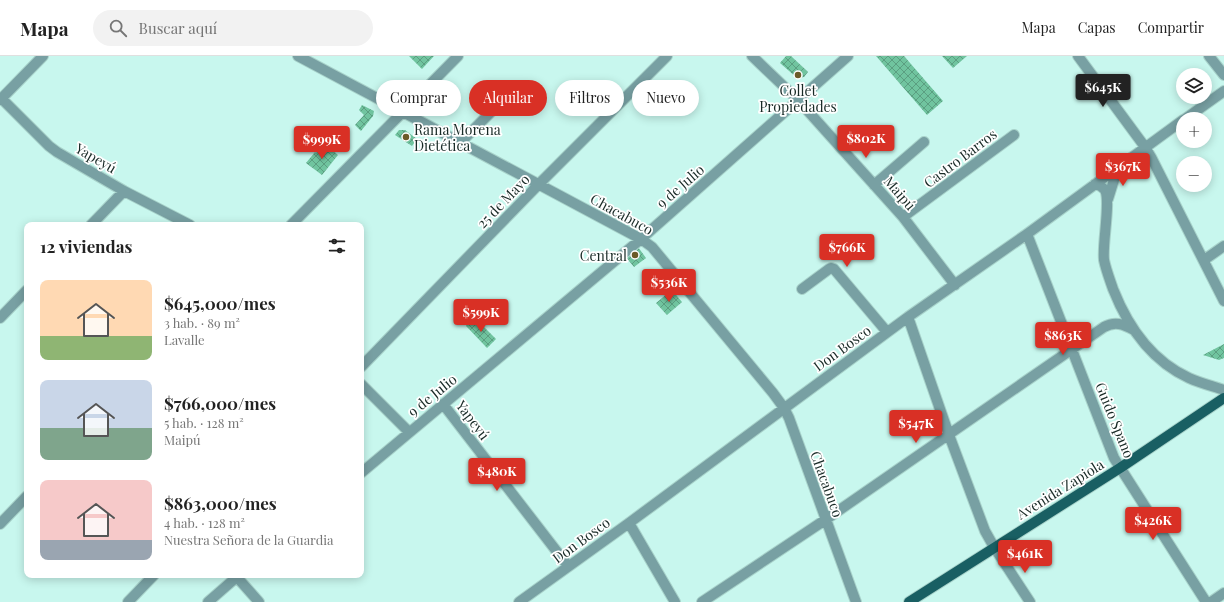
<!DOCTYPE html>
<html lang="es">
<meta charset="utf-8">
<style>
:root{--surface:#fff;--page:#f2f2f2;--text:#222;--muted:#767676;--line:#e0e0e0;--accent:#d93025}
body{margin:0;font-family:"Playfair Display",serif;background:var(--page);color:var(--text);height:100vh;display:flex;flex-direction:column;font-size:15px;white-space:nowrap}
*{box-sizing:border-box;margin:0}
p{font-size:13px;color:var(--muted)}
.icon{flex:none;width:22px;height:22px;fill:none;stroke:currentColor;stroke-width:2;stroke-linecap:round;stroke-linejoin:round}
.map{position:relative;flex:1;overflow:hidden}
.details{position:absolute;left:24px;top:166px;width:340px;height:356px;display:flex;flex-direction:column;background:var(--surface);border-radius:8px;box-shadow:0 2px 10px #0003}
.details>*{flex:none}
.hud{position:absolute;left:376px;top:24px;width:380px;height:36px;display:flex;gap:8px}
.fabs{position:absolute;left:1176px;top:12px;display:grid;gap:8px}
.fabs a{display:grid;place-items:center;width:36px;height:36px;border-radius:50%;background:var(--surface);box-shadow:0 2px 10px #0003;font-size:20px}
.price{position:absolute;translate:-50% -34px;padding:0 9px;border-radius:4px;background:var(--accent);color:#fff;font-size:13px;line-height:26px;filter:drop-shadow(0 1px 2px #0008)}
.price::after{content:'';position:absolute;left:50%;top:24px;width:12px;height:9px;margin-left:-6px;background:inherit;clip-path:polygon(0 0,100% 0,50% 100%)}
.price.selected{background:#222;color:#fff}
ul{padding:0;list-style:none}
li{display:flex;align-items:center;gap:12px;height:100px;padding:0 16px}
li span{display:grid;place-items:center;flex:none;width:112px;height:80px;border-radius:8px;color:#555}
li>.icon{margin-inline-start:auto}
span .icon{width:48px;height:48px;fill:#fffc;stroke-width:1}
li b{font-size:17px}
h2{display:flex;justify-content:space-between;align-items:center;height:48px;padding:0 16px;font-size:17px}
.pill{padding:0 14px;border-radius:18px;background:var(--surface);box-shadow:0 2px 10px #0003;font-size:14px;line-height:36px}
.pill.selected{background:var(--accent);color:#fff}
header{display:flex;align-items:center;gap:24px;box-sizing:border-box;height:56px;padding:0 20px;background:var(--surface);border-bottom:1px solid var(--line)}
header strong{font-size:19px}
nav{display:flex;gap:22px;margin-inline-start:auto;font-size:14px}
.search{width:280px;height:36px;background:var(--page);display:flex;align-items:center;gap:10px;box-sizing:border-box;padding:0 14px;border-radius:22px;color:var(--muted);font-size:15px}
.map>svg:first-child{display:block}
.building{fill:url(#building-cross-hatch)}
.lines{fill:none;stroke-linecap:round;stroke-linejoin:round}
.minor-casing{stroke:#a8d2ca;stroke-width:12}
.major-casing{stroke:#a8d2ca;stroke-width:12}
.minor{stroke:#78a0a3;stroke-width:10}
.major{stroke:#195f63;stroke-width:10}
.poi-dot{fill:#6c5a28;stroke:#fff;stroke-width:1.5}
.labels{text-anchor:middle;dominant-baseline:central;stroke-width:3.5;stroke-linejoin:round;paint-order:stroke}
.poi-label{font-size:14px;fill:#182a26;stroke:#fff}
.street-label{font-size:14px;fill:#182a26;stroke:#fff}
</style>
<header>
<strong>Mapa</strong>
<div class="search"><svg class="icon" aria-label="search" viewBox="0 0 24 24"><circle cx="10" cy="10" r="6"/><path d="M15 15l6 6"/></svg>Buscar aquí</div>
<nav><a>Mapa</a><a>Capas</a><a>Compartir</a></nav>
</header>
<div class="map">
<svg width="1224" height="546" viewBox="0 0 1224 546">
<defs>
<pattern id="building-cross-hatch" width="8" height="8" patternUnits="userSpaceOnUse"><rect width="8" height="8" fill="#70c49f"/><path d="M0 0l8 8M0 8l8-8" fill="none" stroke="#5b9f81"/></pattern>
</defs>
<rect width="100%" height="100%" fill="#c8f7ee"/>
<!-- building -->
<path class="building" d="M409,0h25l-12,13z
M786,0h5l17,16 -4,5 -7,1 -17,-15z
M876,0h28l39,45 -16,14z
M942,0h25l-14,12z
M362,49l12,6 -1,5 -12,15 -6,-6 9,-10 -5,-5z
M399,74h6l12,9 -5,7 -17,-11z
M320,92l6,4 5,-3 7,6 -16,20 -16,-12 9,-11 1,1z
M638,191l8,11 -12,9 -9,-11z
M672,234l10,12 -15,13 -11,-12z
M474,261l22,22 -9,9 -21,-22z
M1224,288v14l-5,2 -16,-5z"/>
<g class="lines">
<defs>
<path id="minor" d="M298,0l343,183 11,8 121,146 11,15 5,10 67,184
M752,0l46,44 105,117 52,68
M1078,0l67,91 6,10 73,144
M1209,0l15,19
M2,43l47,47 8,6 67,39 66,34
M0,44l43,-44
M1185,63l39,-28
M460,87l52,-52
M1095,128c4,1 7,2 10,6 6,11 -3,54 -1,70 2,10 6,20 9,29 15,38 39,72 76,89 11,5 23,8 35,12
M874,129l50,-43
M1108,143l10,-32
M903,161l111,-82
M91,169l33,-34
M291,169l167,-169
M1027,178l87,224 92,144
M1204,204l20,-14
M802,233l27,-20 2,-1 3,1 53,63
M908,261l41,118 36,96 9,16 36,55
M0,262l27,-28
M361,311l177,-182 129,-129
M361,328l48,48
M443,348l125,162
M361,417l280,-234 207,-183
M629,467l46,79
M0,468l27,-28
M235,519l24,27
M128,546l26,-27
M208,546l31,-27
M519,546l110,-79 279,-206 119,-83 156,-114
M702,546l123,-82 279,-193c11,-6 19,-3 30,3
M1211,546l13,-9"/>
<path id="major" d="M909,546l211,-134 104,-70"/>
</defs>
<!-- minor casing -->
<use href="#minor" class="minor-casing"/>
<!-- major casing -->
<use href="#major" class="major-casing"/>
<!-- minor -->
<use href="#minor" class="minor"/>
<!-- major -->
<use href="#major" class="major"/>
</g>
<!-- markers -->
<g class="poi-dot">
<circle cx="798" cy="19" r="4"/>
<circle cx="406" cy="81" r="4"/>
<circle cx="635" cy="199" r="4"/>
</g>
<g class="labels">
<!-- poi labels -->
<g class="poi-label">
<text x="798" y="34">Collet<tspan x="798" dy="16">Propiedades</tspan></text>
<text x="414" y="73" text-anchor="start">Rama Morena<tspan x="414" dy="16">Dietética</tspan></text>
<text x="627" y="199" text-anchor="end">Central</text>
</g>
<!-- street labels -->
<g class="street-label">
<text transform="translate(96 102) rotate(30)">Yapeyú</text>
<text transform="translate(960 102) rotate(-37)">Castro Barros</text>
<text transform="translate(680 130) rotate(-41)">9 de Julio</text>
<text transform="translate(900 137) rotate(49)">Maipú</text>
<text transform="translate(503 145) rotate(-46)">25 de Mayo</text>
<text transform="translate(622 158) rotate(29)">Chacabuco</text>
<text transform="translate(842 292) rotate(-36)">Don Bosco</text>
<text transform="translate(432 339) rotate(-39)">9 de Julio</text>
<text transform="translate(473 364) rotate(53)">Yapeyú</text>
<text transform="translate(1115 364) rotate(68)">Guido Spano</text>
<text transform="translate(827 428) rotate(70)">Chacabuco</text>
<text transform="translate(1060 433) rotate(-32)">Avenida Zapiola</text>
<text transform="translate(581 484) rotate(-36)">Don Bosco</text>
</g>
</g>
</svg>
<div class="fabs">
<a><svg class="icon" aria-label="layers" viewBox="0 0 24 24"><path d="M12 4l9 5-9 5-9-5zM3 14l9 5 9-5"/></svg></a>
<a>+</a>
<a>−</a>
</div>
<b class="price selected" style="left:1103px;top:52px">$645K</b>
<b class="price" style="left:866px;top:103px">$802K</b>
<b class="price" style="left:322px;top:104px">$999K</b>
<b class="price" style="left:1123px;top:131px">$367K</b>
<b class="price" style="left:847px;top:212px">$766K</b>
<b class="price" style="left:669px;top:247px">$536K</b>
<b class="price" style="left:481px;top:277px">$599K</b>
<b class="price" style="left:1063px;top:300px">$863K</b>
<b class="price" style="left:916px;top:388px">$547K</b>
<b class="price" style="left:497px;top:436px">$480K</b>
<b class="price" style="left:1153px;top:485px">$426K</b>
<b class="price" style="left:1025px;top:518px">$461K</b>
<div class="hud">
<a class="pill">Comprar</a>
<a class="pill selected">Alquilar</a>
<a class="pill">Filtros</a>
<a class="pill">Nuevo</a>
</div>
<section class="details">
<h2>12 viviendas<svg class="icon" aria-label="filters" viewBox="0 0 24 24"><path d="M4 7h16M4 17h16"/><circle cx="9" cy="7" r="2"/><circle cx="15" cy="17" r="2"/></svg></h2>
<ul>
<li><span style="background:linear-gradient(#ffd9b3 70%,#8fb573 0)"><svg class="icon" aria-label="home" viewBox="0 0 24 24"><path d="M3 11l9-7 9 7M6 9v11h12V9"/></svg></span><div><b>$645,000/mes</b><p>3 hab. · 89 m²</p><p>Lavalle</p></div></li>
<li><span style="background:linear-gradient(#c9d6e8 60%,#7fa58c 0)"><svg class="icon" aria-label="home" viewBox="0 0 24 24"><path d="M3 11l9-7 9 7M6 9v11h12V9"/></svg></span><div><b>$766,000/mes</b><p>5 hab. · 128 m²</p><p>Maipú</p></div></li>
<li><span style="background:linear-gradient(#f6c9c9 75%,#9aa5b1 0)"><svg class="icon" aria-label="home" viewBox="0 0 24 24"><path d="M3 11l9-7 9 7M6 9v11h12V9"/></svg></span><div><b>$863,000/mes</b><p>4 hab. · 128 m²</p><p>Nuestra Señora de la Guardia</p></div></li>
</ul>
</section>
</div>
